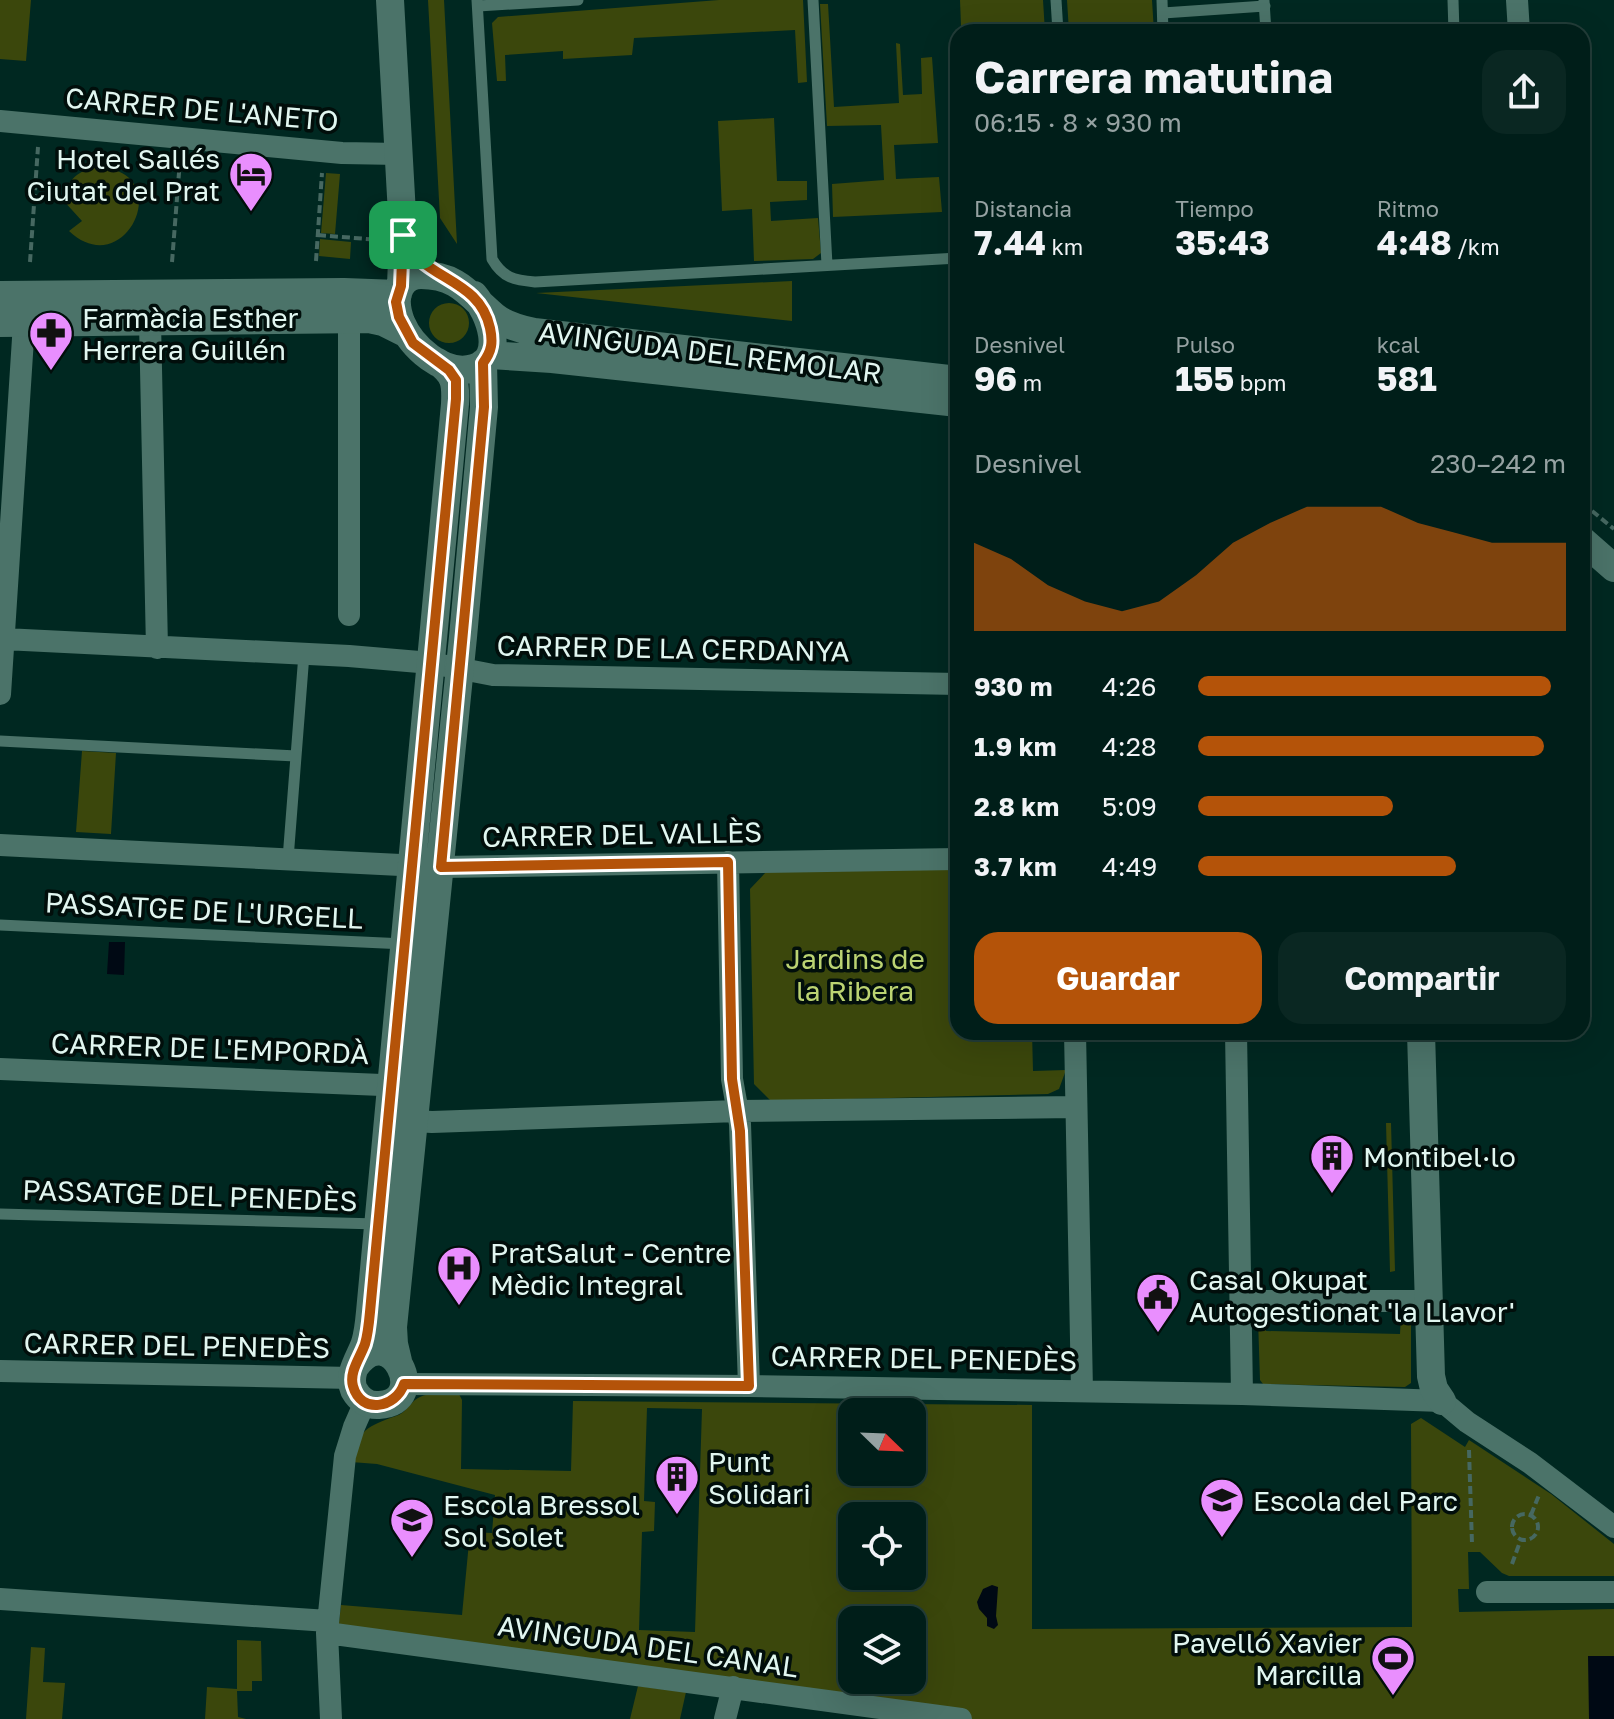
<!DOCTYPE html>
<html lang="es">
<head>
<meta charset="utf-8">
<style>
  :root { --surface:#001e19; --page:#0a2722; --text:#f1f3f6; --muted:#95a2a2; --line:#223c38; --accent:#b45309 }
  body { margin:0; font-family:"Golos Text",sans-serif; background:var(--page); color:var(--text); height:100vh; display:flex; flex-direction:column; font-size:30px; white-space:nowrap }
  * { box-sizing:border-box; margin:0 }
  p { font-size:26px; color:var(--muted) }
  .icon { flex:none; width:44px; height:44px; fill:none; stroke:currentColor; stroke-width:2; stroke-linecap:round; stroke-linejoin:round }
  .map { position:relative; flex:1; overflow:hidden }
  .sheet { position:absolute; left:950px; top:24px; width:640px; height:1016px; display:flex; flex-direction:column; background:var(--surface); border-radius:24px; box-shadow:0 8px 32px #0002,0 0 0 2px var(--line) }
  .sheet>* { flex:none }
  .needle { width:52px; rotate:113deg }
  .tools { position:absolute; left:838px; top:1398px; display:grid; gap:16px }
  .tools a { display:grid; place-items:center; width:88px; height:88px; border-radius:16px; background:var(--surface); box-shadow:0 8px 32px #0002,0 0 0 2px var(--line); font-size:40px }
  .pin { position:absolute; display:grid; place-items:center; width:68px; height:68px; color:#fff; margin:-34px; border-radius:16px; box-shadow:0 4px 12px #0006 }
  .round { display:grid; place-items:center; flex:none; width:84px; height:84px; border-radius:24px; background:var(--page) }
  .head { display:flex; align-items:center; justify-content:space-between; height:136px; padding:0 24px }
  h1 { font-size:44px; font-weight:700; line-height:60px }
  .metrics { display:grid; grid-template-columns:repeat(3,1fr); gap:12px; height:136px; padding:8px 24px }
  .metrics div { display:grid; align-content:center }
  .metrics b { font-size:34px; font-weight:700 }
  .metrics small { font-size:22px; font-weight:400 }
  .metrics p { font-size:22px }
  .chart { height:224px; padding:16px 24px }
  .chart p { display:flex; justify-content:space-between }
  .chart svg { width:100%; height:144px; margin-top:8px; fill:var(--accent); opacity:.7 }
  .cta { display:flex; gap:16px; margin-top:auto; padding:16px 24px }
  .cta a { flex:1; height:92px; border-radius:24px; background:var(--accent); color:#fff; font-size:32px; font-weight:700; line-height:92px; text-align:center }
  .cta a+a { background:var(--page); color:var(--text) }
  ul { padding:0 24px; list-style:none; font-size:26px }
  li { display:grid; grid-template-columns:128px 96px 1fr; align-items:center; height:60px }
  li i { height:20px; border-radius:10px; background:var(--accent) }
  .map>svg:first-child { display:block }
</style>
</head>
<body>
<div class="map">
<svg width="1614" height="1719" viewBox="0 0 1614 1719">
  <rect width="100%" height="100%" fill="#002821"/>
  <path fill="#3b470c" fill-rule="evenodd" d="M 0,0 L 31,0 L 26,61 L 0,59 Z
    M 428,0 L 444,0 L 457,244 L 440,218 Z
    M 719,0 L 803,0 L 807,82 L 798,83 L 795,30 L 634,38 L 632,55 L 563,59 L 563,51 L 505,55 L 506,81 L 497,81 L 492,23 L 498,17 Z
    M 960,0 L 1043,0 L 1045,32 L 1030,32 L 1029,22 L 961,26 Z
    M 1067,0 L 1152,0 L 1154,32 L 1069,32 Z
    M 820,4 L 828,4 L 834,107 L 899,103 L 896,43 L 900,44 L 903,95 L 922,94 L 921,58 L 932,57 L 938,143 L 894,145 L 896,179 L 939,177 L 942,212 L 833,217 L 832,184 L 884,180 L 881,125 L 827,126 Z
    M 774,118 L 777,181 L 807,181 L 807,200 L 770,202 L 771,221 L 818,218 L 821,253 L 813,259 L 754,261 L 752,209 L 722,211 L 718,121 Z
    M 94,167 C 180,167 126,285 69,231 L 82,221 L 62,199 C 67,182 76,172 94,167 Z
    M 326,173 L 340,174 L 335,234 L 321,233 Z
    M 320,239 L 351,242 L 350,259 L 319,256 Z
    M 792,281 L 792,321 L 536,293 Z
    M429 323a20 20 0 1 1 40 0a20 20 0 1 1-40 0Z
    M 82,751 L 116,753 L 111,834 L 76,832 Z
    M 958,869 L 958,1032 L 1032,1032 L 1033,1071 L 1066,1070 L 1059,1089 L 1048,1094 L 771,1101 L 754,1084 L 750,889 L 766,872 Z
    M 1386,1123 L 1391,1123 L 1395,1271 L 1390,1272 Z
    M 1265,1313 L 1266,1331 L 1400,1334 L 1401,1315 L 1406,1315 L 1411,1324 L 1411,1383 L 1405,1387 L 1263,1384 L 1260,1380 L 1258,1319 Z
    M 459,1394 L 462,1400 L 461,1469 L 571,1471 L 573,1401 L 1032,1405 L 1032,1629 L 1412,1627 L 1411,1424 L 1421,1418 L 1465,1447 L 1469,1440 L 1551,1494 L 1614,1544 L 1614,1576 L 1509,1576 L 1502,1573 L 1480,1552 L 1468,1552 L 1469,1589 L 1458,1589 L 1459,1612 L 1614,1609 L 1614,1719 L 899,1719 L 338,1631 L 341,1605 L 462,1615 L 470,1532 L 492,1533 L 495,1495 L 377,1464 L 351,1462 C 357,1430 368,1426 396,1416 C 405,1413 409,1405 415,1400 C 426,1391 446,1394 459,1394 ZM 647,1408 L 702,1409 L 695,1632 L 639,1630 L 642,1532 L 654,1531 L 655,1502 L 644,1501 ZM 852,1412 L 912,1412 L 912,1472 L 852,1472 ZM 852,1516 L 912,1516 L 912,1576 L 852,1576 ZM 852,1620 L 912,1620 L 912,1680 L 852,1680 Z
    M 237,1640 L 261,1641 L 262,1681 L 252,1681 L 252,1691 L 237,1691 L 238,1717 L 246,1719 L 205,1719 L 207,1687 L 237,1689 Z
    M 31,1647 L 45,1648 L 43,1682 L 65,1683 L 62,1719 L 26,1719 Z
    M 638,1686 L 686,1692 L 680,1719 L 630,1719 Z"/>
  <path fill="#000914" d="M 109,942 L 125,942 L 124,975 L 107,974 Z
    M 992,1585 L 998,1587 L 996,1616 L 998,1625 L 994,1629 L 987,1626 L 987,1618 L 979,1609 L 977,1602 L 983,1589 Z
    M 1588,1656 L 1614,1656 L 1614,1719 L 1589,1719 Z"/>
  <g fill="none" stroke-linecap="round" stroke-linejoin="round">
    <path stroke="#466861" stroke-width="4" stroke-dasharray="8 4" stroke-linecap="butt" d="M 318,235 L 379,240
      M 316,261 L 322,173
      M 30,262 L 38,147
      M 172,262 L 180,160
      M 1582,507 L 1586,506 L 1614,529
      M 1469,1450 L 1472,1544
      M1512 1527a13 13 0 1 1 26 0a13 13 0 1 1-26 0Z
      M 1531,1515 L 1539,1495
      M 1512,1564 L 1521,1539"/>
    <path stroke="#4b7369" stroke-width="11" d="M 477,0 L 492,259 C 503,278 514,280 535,282 L 958,258
      M 813,0 L 827,265
      M 1056,0 L 1058,32
      M 1162,0 L 1163,32
      M 1453,0 L 1454,32
      M 1264,1 L 1266,32
      M 478,6 L 578,0
      M 1163,13 L 1265,6
      M 0,741 L 296,756
      M 288,859 L 304,654
      M 0,925 L 405,944
      M 0,1214 L 378,1224"/>
    <path stroke="#4b7369" stroke-width="22" d="M 1517,0 L 1519,32
      M 0,121 L 342,153 L 399,154
      M 150,322 L 157,648
      M 349,615 L 349,320
      M 4,639 L 349,656 L 431,663 L 493,675 L 958,684
      M 0,694 L 24,323 L 31,312
      M 0,845 L 441,867 L 958,859
      M 728,862 L 732,1079 L 740,1124 L 749,1386
      M 1075,1032 L 1082,1391
      M 1236,1032 L 1242,1394
      M 0,1069 L 406,1086
      M 398,1120 L 432,1122 L 737,1111 L 1076,1107
      M 1241,1301 L 1428,1301
      M 0,1371 L 352,1378
      M 404,1384 L 749,1386 L 1242,1394 L 1442,1401 L 1467,1422 L 1530,1463 L 1614,1527
      M 1487,1592 L 1614,1592
      M 0,1599 L 328,1621
      M 327,1633 L 961,1719
      M 331,1719 L 327,1633 L 345,1456 L 354,1427 L 365,1402
      M 725,1719 L 733,1687"/>
    <path stroke="#4b7369" stroke-width="28" d="M 390,0 L 403,232 L 401,286
      M 0,295 L 344,292 L 398,294
      M 474,295 C 489,313 507,358 474,368 C 443,377 411,346 401,322 C 397,311 394,297 401,286 C 405,279 413,275 421,275 C 458,275 469,295 494,316 C 505,325 520,329 534,332 L 958,380
      M 0,323 L 369,319 L 383,322 L 407,334
      M 490,355 L 552,359 L 958,403
      M 1582,540 L 1614,568
      M 1421,1032 L 1431,1376 L 1434,1389 L 1442,1401
      M 398,1361 L 394,1344 L 393,1327 L 463,637 L 484,407 L 483,363
      M 355,1367 C 390,1317 432,1403 379,1405 C 368,1406 359,1399 354,1390 C 347,1374 360,1358 365,1343 C 368,1333 369,1323 370,1312 L 455,404 C 456,383 455,375 438,362"/>
  </g>
  <g fill="none" stroke-linecap="round" stroke-linejoin="round">
    <g stroke="#fff" stroke-width="16">
      <path id="route" d="M 403,235 C 420,281 479,276 490,328 C 493,342 492,351 483,363 L 484,407 L 441,867 L 728,862 L 732,1079 L 740,1131 L 749,1386 L 404,1384 C 396,1408 361,1415 353,1386 C 349,1372 360,1358 365,1344 C 368,1334 369,1323 370,1312 L 456,399 L 456,380 L 449,370 L 413,343 L 399,317 L 396,302 L 401,286 Z"/>
    </g>
    <use href="#route" stroke="#b45309" stroke-width="10"/>
  </g>
  <defs>
    <g id="hotel-pin" transform="scale(2.3)"><path d="M0 17L-7.5 6A9.5 9.5 0 1 1 7.5 6Z" fill="#e98efe" stroke="#010e0b"/><path d="M-6-4.5h1.5V1H6V5H4.5V3h-9V5H-6ZM-4 0a1.8 1.8 0 1 1 3.6 0ZM.5 0V-2.5h3Q6-2.5 6 0Z" fill="#111"/></g>
    <g id="pharmacy-pin" transform="scale(2.3)"><path d="M0 17L-7.5 6A9.5 9.5 0 1 1 7.5 6Z" fill="#e98efe" stroke="#010e0b"/><path d="M-2-6h4v4h4v4h-4v4h-4v-4h-4v-4h4Z" fill="#111"/></g>
    <g id="building-pin" transform="scale(2.3)"><path d="M0 17L-7.5 6A9.5 9.5 0 1 1 7.5 6Z" fill="#e98efe" stroke="#010e0b"/><path d="M-4-6H4V6H1V3H-1V6H-4ZM-2.5-4.3h1.7v1.8h-1.7ZM.8-4.3h1.7v1.8H.8ZM-2.5-1h1.7V.8h-1.7ZM.8-1h1.7V.8H.8Z" fill="#111"/></g>
    <g id="hospital-pin" transform="scale(2.3)"><path d="M0 17L-7.5 6A9.5 9.5 0 1 1 7.5 6Z" fill="#e98efe" stroke="#010e0b"/><path d="M-5-5h3v3.5h4V-5h3V5h-3V1.5h-4V5h-3Z" fill="#111"/></g>
    <g id="civic-pin" transform="scale(2.3)"><path d="M0 17L-7.5 6A9.5 9.5 0 1 1 7.5 6Z" fill="#e98efe" stroke="#010e0b"/><path d="M-.6-6.5H3V-4.5H.6V-3L4-1V1h2V6H-6V1h2V-1L-.6-3ZM-1.2 2.5V6h2.4V2.5Z" fill="#111"/></g>
    <g id="school-pin" transform="scale(2.3)"><path d="M0 17L-7.5 6A9.5 9.5 0 1 1 7.5 6Z" fill="#e98efe" stroke="#010e0b"/><path d="M0-5L7-2L0 1L-7-2ZM-4 1L0 2.5L4 1V4Q0 6-4 4Z" fill="#111"/></g>
    <g id="stadium-pin" transform="scale(2.3)"><path d="M0 17L-7.5 6A9.5 9.5 0 1 1 7.5 6Z" fill="#e98efe" stroke="#010e0b"/><path d="M0-5a6.5 5 0 1 0 0 10a6.5 5 0 1 0 0-10ZM-3.5-1.8h7v3.6h-7Z" fill="#111"/></g>
  </defs>
  <g fill-rule="evenodd">
    <use href="#hotel-pin" x="251" y="174"/>
    <use href="#pharmacy-pin" x="51" y="333"/>
    <use href="#building-pin" x="1332" y="1156"/>
    <use href="#hospital-pin" x="459" y="1268"/>
    <use href="#civic-pin" x="1158" y="1295"/>
    <use href="#building-pin" x="677" y="1477"/>
    <use href="#school-pin" x="1222" y="1500"/>
    <use href="#school-pin" x="412" y="1520"/>
    <use href="#stadium-pin" x="1393" y="1658"/>
  </g>
  <g text-anchor="middle" dominant-baseline="central" stroke-width="7" stroke-linejoin="round" paint-order="stroke">
    <g font-size="28" fill="#e1f6f0" stroke="#010e0b">
      <text transform="translate(202 109) rotate(5)">CARRER DE L'ANETO</text>
      <text transform="translate(710 352) rotate(7)">AVINGUDA DEL REMOLAR</text>
      <text transform="translate(673 648) rotate(1)">CARRER DE LA CERDANYA</text>
      <text transform="translate(622 834) rotate(-1)">CARRER DEL VALLÈS</text>
      <text transform="translate(204 910) rotate(3)">PASSATGE DE L'URGELL</text>
      <text transform="translate(210 1048) rotate(2)">CARRER DE L'EMPORDÀ</text>
      <text transform="translate(190 1195) rotate(2)">PASSATGE DEL PENEDÈS</text>
      <text transform="translate(177 1345) rotate(1)">CARRER DEL PENEDÈS</text>
      <text transform="translate(924 1358) rotate(1)">CARRER DEL PENEDÈS</text>
      <text transform="translate(648 1646) rotate(8)">AVINGUDA DEL CANAL</text>
    </g>
    <g font-size="28" fill="#e1f6f0" stroke="#010e0b" text-anchor="start">
      <text x="220" y="158" text-anchor="end">Hotel Sallés<tspan x="220" dy="32">Ciutat del Prat</tspan></text>
      <text x="82" y="317">Farmàcia Esther<tspan x="82" dy="32">Herrera Guillén</tspan></text>
      <text x="1363" y="1156">Montibel·lo</text>
      <text x="490" y="1252">PratSalut - Centre<tspan x="490" dy="32">Mèdic Integral</tspan></text>
      <text x="1189" y="1279">Casal Okupat<tspan x="1189" dy="32">Autogestionat 'la Llavor'</tspan></text>
      <text x="708" y="1461">Punt<tspan x="708" dy="32">Solidari</tspan></text>
      <text x="1253" y="1500">Escola del Parc</text>
      <text x="443" y="1504">Escola Bressol<tspan x="443" dy="32">Sol Solet</tspan></text>
      <text x="1362" y="1642" text-anchor="end">Pavelló Xavier<tspan x="1362" dy="32">Marcilla</tspan></text>
    </g>
    <g font-size="28" fill="#bbd372" stroke="#010e0b">
      <text x="855" y="958">Jardins de<tspan x="855" dy="32">la Ribera</tspan></text>
    </g>
  </g>
</svg>
<div class="tools">
<a><svg class="needle" viewBox="-14 -14 28 28"><path d="M0-13l5 13h-10z" fill="#e53935"/><path d="M0 13l5-13h-10z" fill="#95a2a2"/></svg></a>
<a><svg class="icon" aria-label="locate" viewBox="0 0 24 24"><circle cx="12" cy="12" r="6"/><path d="M12 2v4M12 18v4M2 12h4M18 12h4"/></svg></a>
<a><svg class="icon" aria-label="layers" viewBox="0 0 24 24"><path d="M12 4l9 5-9 5-9-5zM3 14l9 5 9-5"/></svg></a>
</div>
<div class="pin" style="left:403px;top:235px;background:#1e9e55"><svg class="icon" aria-label="arrive" viewBox="0 0 24 24"><path d="M6 21V4h12l-3 4 3 4H6"/></svg></div>
<section class="sheet">
<div class="head"><div><h1>Carrera matutina</h1><p>06:15 · 8 × 930 m</p></div><a class="round"><svg class="icon" aria-label="share" viewBox="0 0 24 24"><path d="M12 15V3M7 8l5-5 5 5M5 13v7h14v-7"/></svg></a></div>
<div class="metrics">
<div><p>Distancia</p><b>7.44<small> km</small></b></div>
<div><p>Tiempo</p><b>35:43</b></div>
<div><p>Ritmo</p><b>4:48<small> /km</small></b></div>
</div>
<div class="metrics">
<div><p>Desnivel</p><b>96<small> m</small></b></div>
<div><p>Pulso</p><b>155<small> bpm</small></b></div>
<div><p>kcal</p><b>581</b></div>
</div>
<div class="chart"><p><span>Desnivel</span>230–242 m</p>
<svg viewBox="0 0 160 44" preserveAspectRatio="none"><path d="M0 44V17L10 22L20 30L30 35L40 38L50 35L60 27L70 17L80 11L90 6L100 6L110 6L120 11L130 14L140 17L150 17L160 17V44z"/></svg>
</div>
<ul>
<li><b>930 m</b>4:26<i style="width:96%"></i></li>
<li><b>1.9 km</b>4:28<i style="width:94%"></i></li>
<li><b>2.8 km</b>5:09<i style="width:53%"></i></li>
<li><b>3.7 km</b>4:49<i style="width:70%"></i></li>
</ul>
<div class="cta"><a>Guardar</a><a>Compartir</a></div>
</section>
</div>
</body>
</html>
